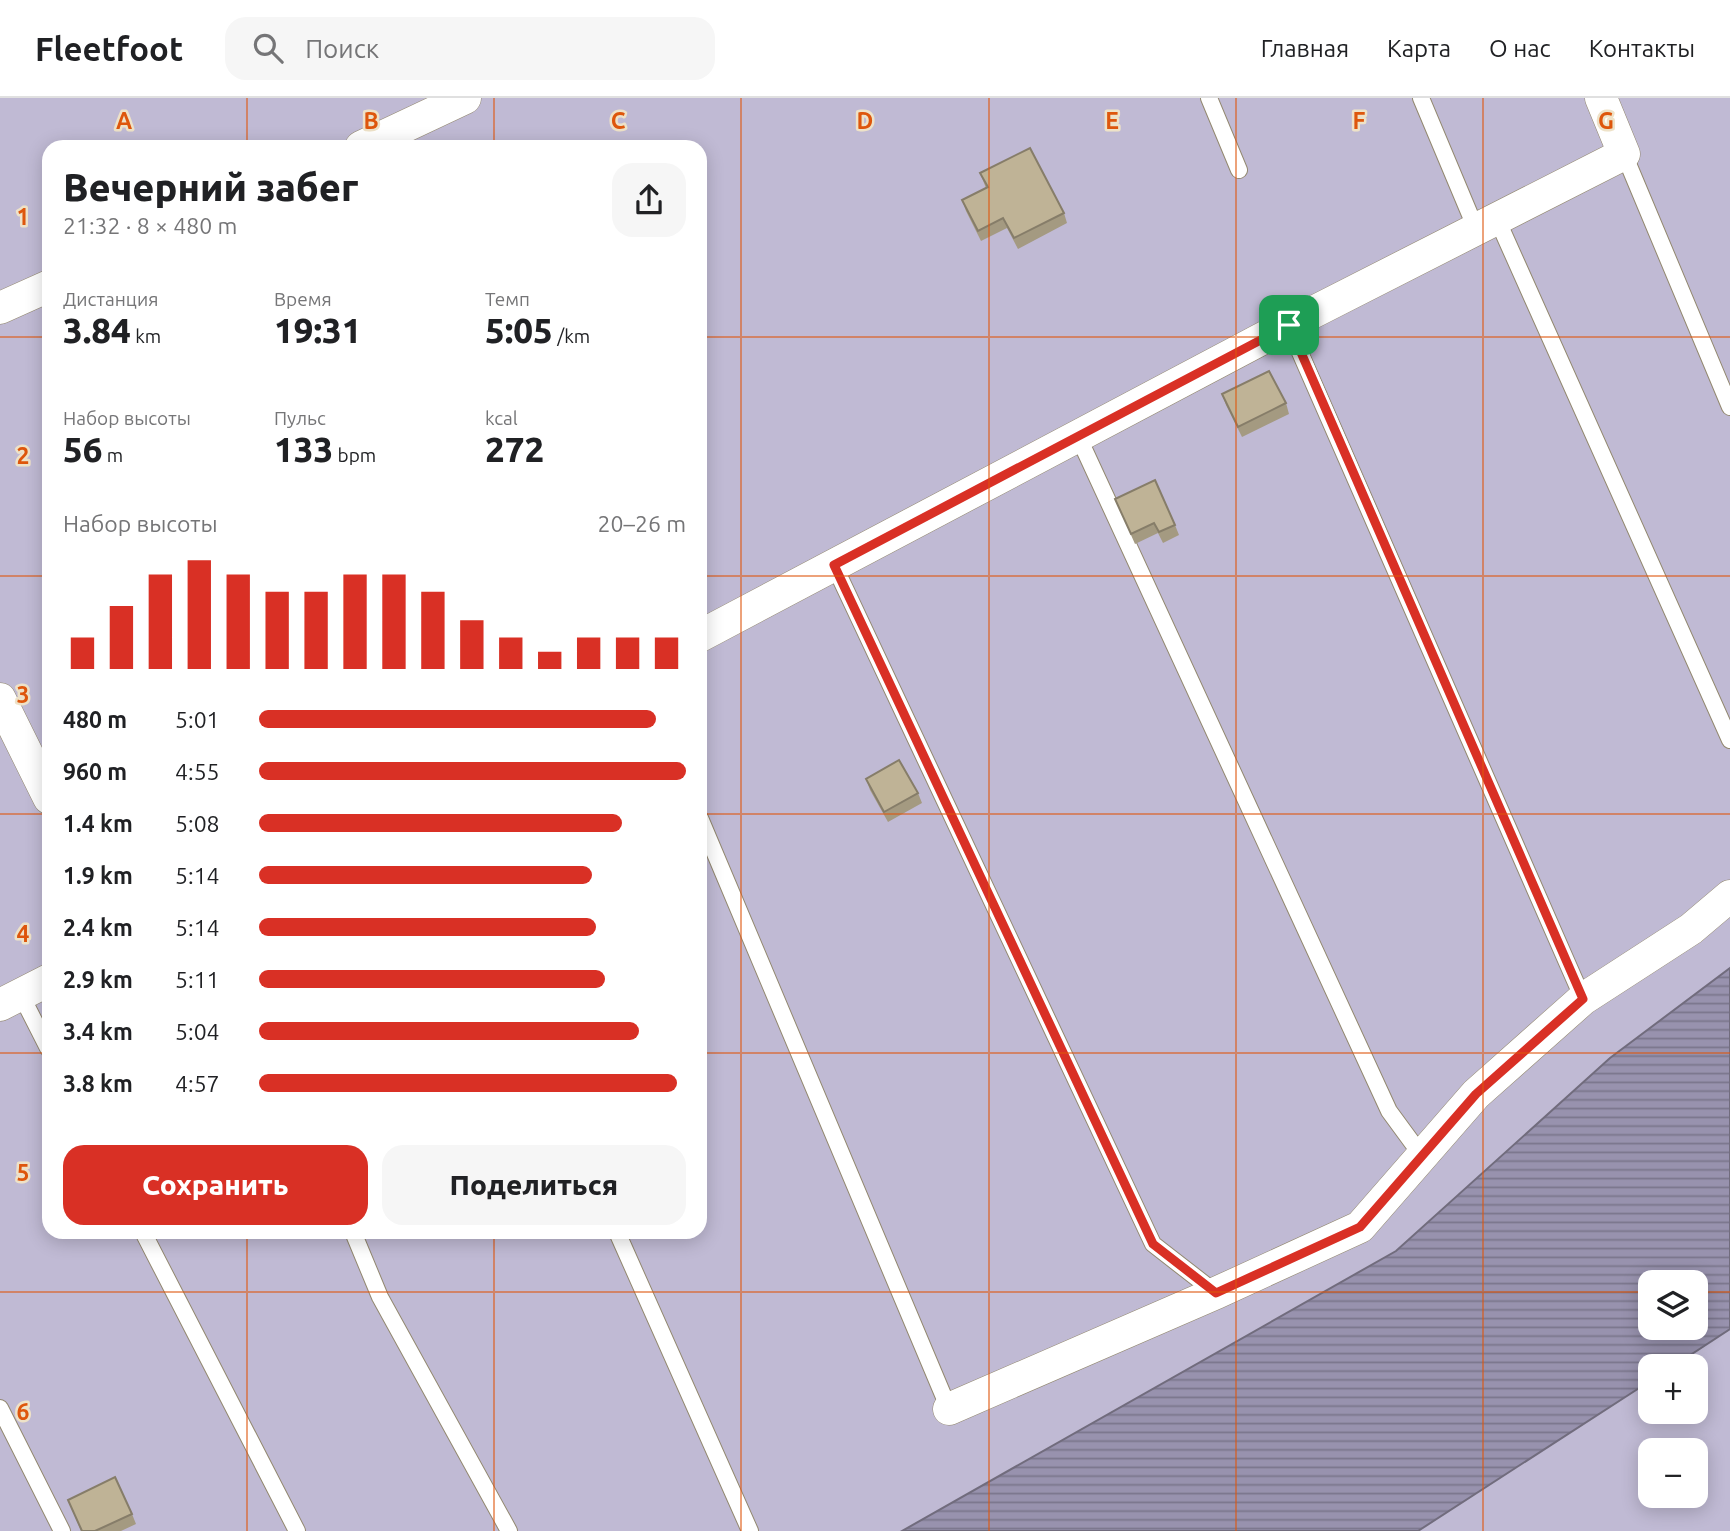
<!DOCTYPE html>
<html lang="ru">
<head>
<meta charset="utf-8">
<style>
  :root { --surface:#fff; --page:#f6f6f6; --text:#202124; --muted:#757577; --line:#e0e0e0; --accent:#d93025 }
  body { margin:0; font-family:Ubuntu,sans-serif; background:var(--page); color:var(--text); height:100vh; display:flex; flex-direction:column; font-size:26px; white-space:nowrap }
  * { box-sizing:border-box; margin:0 }
  p { font-size:23px; color:var(--muted) }
  .icon { flex:none; width:38px; height:38px; fill:none; stroke:currentColor; stroke-width:2; stroke-linecap:round; stroke-linejoin:round }
  .map { position:relative; flex:1; overflow:hidden }
  .side { position:absolute; left:42px; top:42px; width:665px; height:1099px; display:flex; flex-direction:column; background:var(--surface); border-radius:21px; box-shadow:0 4px 18px #0003 }
  .side>* { flex:none }
  .controls { position:absolute; left:1638px; top:1172px; display:grid; gap:14px }
  .controls a { display:grid; place-items:center; width:70px; height:70px; border-radius:14px; background:var(--surface); box-shadow:0 4px 18px #0003; font-size:35px }
  .pin { position:absolute; display:grid; place-items:center; width:60px; height:60px; color:#fff; margin:-30px; border-radius:14px; box-shadow:0 4px 10px #0006 }
  .round { display:grid; place-items:center; flex:none; width:74px; height:74px; border-radius:21px; background:var(--page) }
  .headline { display:flex; align-items:center; justify-content:space-between; height:119px; padding:0 21px }
  h1 { font-size:38px; font-weight:800; line-height:52px }
  .stats { display:grid; grid-template-columns:repeat(3,1fr); gap:10px; height:119px; padding:7px 21px }
  .stats div { display:grid; align-content:center }
  .stats b { font-size:35px; font-weight:800 }
  .stats small { font-size:19px; font-weight:400 }
  .stats p { font-size:19px }
  .chart { height:196px; padding:14px 21px }
  .chart p { display:flex; justify-content:space-between }
  .chart svg { width:100%; height:126px; margin-top:7px; stroke:var(--accent); stroke-width:6 }
  .button { display:flex; gap:14px; margin-top:auto; padding:14px 21px }
  .button a { flex:1; height:80px; border-radius:21px; background:var(--accent); color:#fff; font-size:28px; font-weight:800; line-height:80px; text-align:center }
  .button a+a { background:var(--page); color:var(--text) }
  ul { padding:0 21px; list-style:none; font-size:23px }
  li { display:grid; grid-template-columns:112px 84px 1fr; align-items:center; height:52px }
  li i { height:18px; border-radius:9px; background:var(--accent) }
  header { display:flex; align-items:center; gap:42px; box-sizing:border-box; height:98px; padding:0 35px; background:var(--surface); border-bottom:2px solid var(--line) }
  header strong { font-size:33px }
  nav { display:flex; gap:38px; margin-inline-start:auto; font-size:24px }
  .search { width:490px; height:63px; background:var(--page); display:flex; align-items:center; gap:18px; box-sizing:border-box; padding:0 24px; border-radius:21px; color:var(--muted); font-size:26px }
  .map>svg:first-child { display:block }
</style>
</head>
<body>
<header>
<strong>Fleetfoot</strong>
<div class="search"><svg class="icon" aria-label="search" viewBox="0 0 24 24"><circle cx="10" cy="10" r="6"/><path d="M15 15l6 6"/></svg>Поиск</div>
<nav><a>Главная</a><a>Карта</a><a>О нас</a><a>Контакты</a></nav>
</header>
<div class="map">
<svg width="1730" height="1433" viewBox="0 0 1730 1433">
  <defs>
    <pattern id="water-rules" width="6" height="5" patternUnits="userSpaceOnUse" patternTransform="scale(1.75)"><rect width="6" height="5" fill="#9892ae"/><path d="M0 2.5h6" fill="none" stroke="#7b768c"/></pattern>
  </defs>
  <rect width="100%" height="100%" fill="#eee2c8"/>
  <path fill="#c0bad4" fill-rule="evenodd" d="M 0,0 L 1730,0 L 1730,1433 L 0,1433 ZM 49,49 L 700,49 L 700,1134 L 49,1134 ZM 1650,1185 L 1696,1185 L 1696,1230 L 1650,1230 ZM 1650,1269 L 1696,1269 L 1696,1314 L 1650,1314 ZM 1650,1353 L 1696,1353 L 1696,1398 L 1650,1398 Z"/>
  <path fill="url(#water-rules)" stroke="#716c7d" stroke-width="2" fill-rule="evenodd" d="M 1730,870 L 1730,1231 L 1672,1269 L 1650,1269 L 1650,1283 L 1418,1433 L 902,1433 L 1396,1153 L 1610,960 ZM 1650,1185 L 1696,1185 L 1696,1230 L 1650,1230 Z"/>
  <g fill="none" stroke-linecap="round" stroke-linejoin="round">
    <g stroke="#92886f" stroke-width="18">
      <path id="lane" d="M 1209,0 L 1239,72
        M 1421,0 L 1476,131
        M 1624,56 L 1730,309
        M 1497,121 L 1730,642
        M 1288,227 L 1583,901
        M 1078,338 L 1389,1013 L 1422,1058
        M 834,467 L 1153,1146 L 1216,1195
        M 700,720 L 949,1311
        M 21,897 L 49,952
        M 143,1134 L 297,1433
        M 353,1134 L 380,1199 L 509,1433
        M 617,1134 L 750,1433
        M 0,1310 L 62,1433"/>
    </g>
    <g stroke="#92886f" stroke-width="33">
      <path id="street" d="M 361,49 L 465,0
        M 0,210 L 49,188
        M 700,538 L 1288,227 L 1624,56 L 1601,0
        M 0,601 L 49,700
        M 0,907 L 49,882
        M 949,1311 L 1216,1195 L 1360,1129 L 1476,996 L 1583,901 L 1691,831 L 1730,798"/>
    </g>
    <use href="#lane" stroke="#fff" stroke-width="16"/>
    <use href="#street" stroke="#fff" stroke-width="32"/>
  </g>
  <path fill="#a49a81" d="M 980,75 L 1064,115 L 1067,125 L 1018,151 L 1007,130 L 981,143 L 966,113 L 962,102 L 986,90 Z
    M 1222,296 L 1286,305 L 1289,316 L 1242,339 L 1226,307 Z
    M 1115,401 L 1175,427 L 1179,437 L 1163,445 L 1158,435 L 1135,446 Z
    M 866,681 L 918,695 L 922,705 L 888,724 L 870,692 Z
    M 68,1402 L 132,1416 L 136,1426 L 121,1433 L 81,1433 Z"/>
  <path fill="#bfb396" stroke="#867d69" stroke-width="2" d="M 1030,50 L 1064,115 L 1014,140 L 1003,120 L 978,133 L 962,102 L 988,89 L 980,75 Z
    M 1269,273 L 1286,305 L 1238,329 L 1222,296 Z
    M 1155,382 L 1175,427 L 1159,434 L 1154,425 L 1131,436 L 1115,401 Z
    M 899,662 L 918,695 L 884,714 L 866,681 Z
    M 115,1379 L 132,1416 L 95,1433 L 82,1433 L 68,1402 Z"/>
  <g fill="none" stroke-linecap="round" stroke-linejoin="round">
    <g stroke="#fff" stroke-width="14">
      <path id="route" d="M 1289,227 L 1583,901 L 1476,996 L 1360,1129 L 1216,1195 L 1153,1146 L 834,467 Z"/>
    </g>
    <use href="#route" stroke="#d93025" stroke-width="9"/>
  </g>
  <path fill="none" stroke="#de560c" stroke-width="2" stroke-opacity="0.55" d="M 247,0 L 247,49M 494,0 L 494,49M 741,0 L 741,1433M 989,0 L 989,1433M 1236,0 L 1236,1433M 1483,0 L 1483,1433M 0,239 L 49,239M 700,239 L 1730,239M 0,478 L 49,478M 700,478 L 1730,478M 0,716 L 49,716M 700,716 L 1730,716M 0,955 L 49,955M 700,955 L 1730,955M 247,1134 L 247,1433M 494,1134 L 494,1433M 0,1194 L 1650,1194M 1696,1194 L 1730,1194"/>
  <g font-size="23" text-anchor="middle" font-weight="bold" fill="#de560c" stroke="#eee2c8" stroke-width="5" stroke-linejoin="round" paint-order="stroke">
    <text x="124" y="31">A</text>
    <text x="371" y="31">B</text>
    <text x="618" y="31">C</text>
    <text x="865" y="31">D</text>
    <text x="1112" y="31">E</text>
    <text x="1359" y="31">F</text>
    <text x="1606" y="31">G</text>
    <text x="23" y="127">1</text>
    <text x="23" y="366">2</text>
    <text x="23" y="605">3</text>
    <text x="23" y="844">4</text>
    <text x="23" y="1083">5</text>
    <text x="23" y="1322">6</text>
  </g>
</svg>
<div class="controls">
<a><svg class="icon" aria-label="layers" viewBox="0 0 24 24"><path d="M12 4l9 5-9 5-9-5zM3 14l9 5 9-5"/></svg></a>
<a>+</a>
<a>−</a>
</div>
<div class="pin" style="left:1289px;top:227px;background:#1e9e55"><svg class="icon" aria-label="arrive" viewBox="0 0 24 24"><path d="M6 21V4h12l-3 4 3 4H6"/></svg></div>
<section class="side">
<div class="headline"><div><h1>Вечерний забег</h1><p>21:32 · 8 × 480 m</p></div><a class="round"><svg class="icon" aria-label="share" viewBox="0 0 24 24"><path d="M12 15V3M7 8l5-5 5 5M5 13v7h14v-7"/></svg></a></div>
<div class="stats">
<div><p>Дистанция</p><b>3.84<small> km</small></b></div>
<div><p>Время</p><b>19:31</b></div>
<div><p>Темп</p><b>5:05<small> /km</small></b></div>
</div>
<div class="stats">
<div><p>Набор высоты</p><b>56<small> m</small></b></div>
<div><p>Пульс</p><b>133<small> bpm</small></b></div>
<div><p>kcal</p><b>272</b></div>
</div>
<div class="chart"><p><span>Набор высоты</span>20–26 m</p>
<svg viewBox="0 0 160 44" preserveAspectRatio="none"><path d="M5 44V33M15 44V22M25 44V11M35 44V6M45 44V11M55 44V17M65 44V17M75 44V11M85 44V11M95 44V17M105 44V27M115 44V33M125 44V38M135 44V33M145 44V33M155 44V33"/></svg>
</div>
<ul>
<li><b>480 m</b>5:01<i style="width:93%"></i></li>
<li><b>960 m</b>4:55<i style="width:100%"></i></li>
<li><b>1.4 km</b>5:08<i style="width:85%"></i></li>
<li><b>1.9 km</b>5:14<i style="width:78%"></i></li>
<li><b>2.4 km</b>5:14<i style="width:79%"></i></li>
<li><b>2.9 km</b>5:11<i style="width:81%"></i></li>
<li><b>3.4 km</b>5:04<i style="width:89%"></i></li>
<li><b>3.8 km</b>4:57<i style="width:98%"></i></li>
</ul>
<div class="button"><a>Сохранить</a><a>Поделиться</a></div>
</section>
</div>
</body>
</html>
